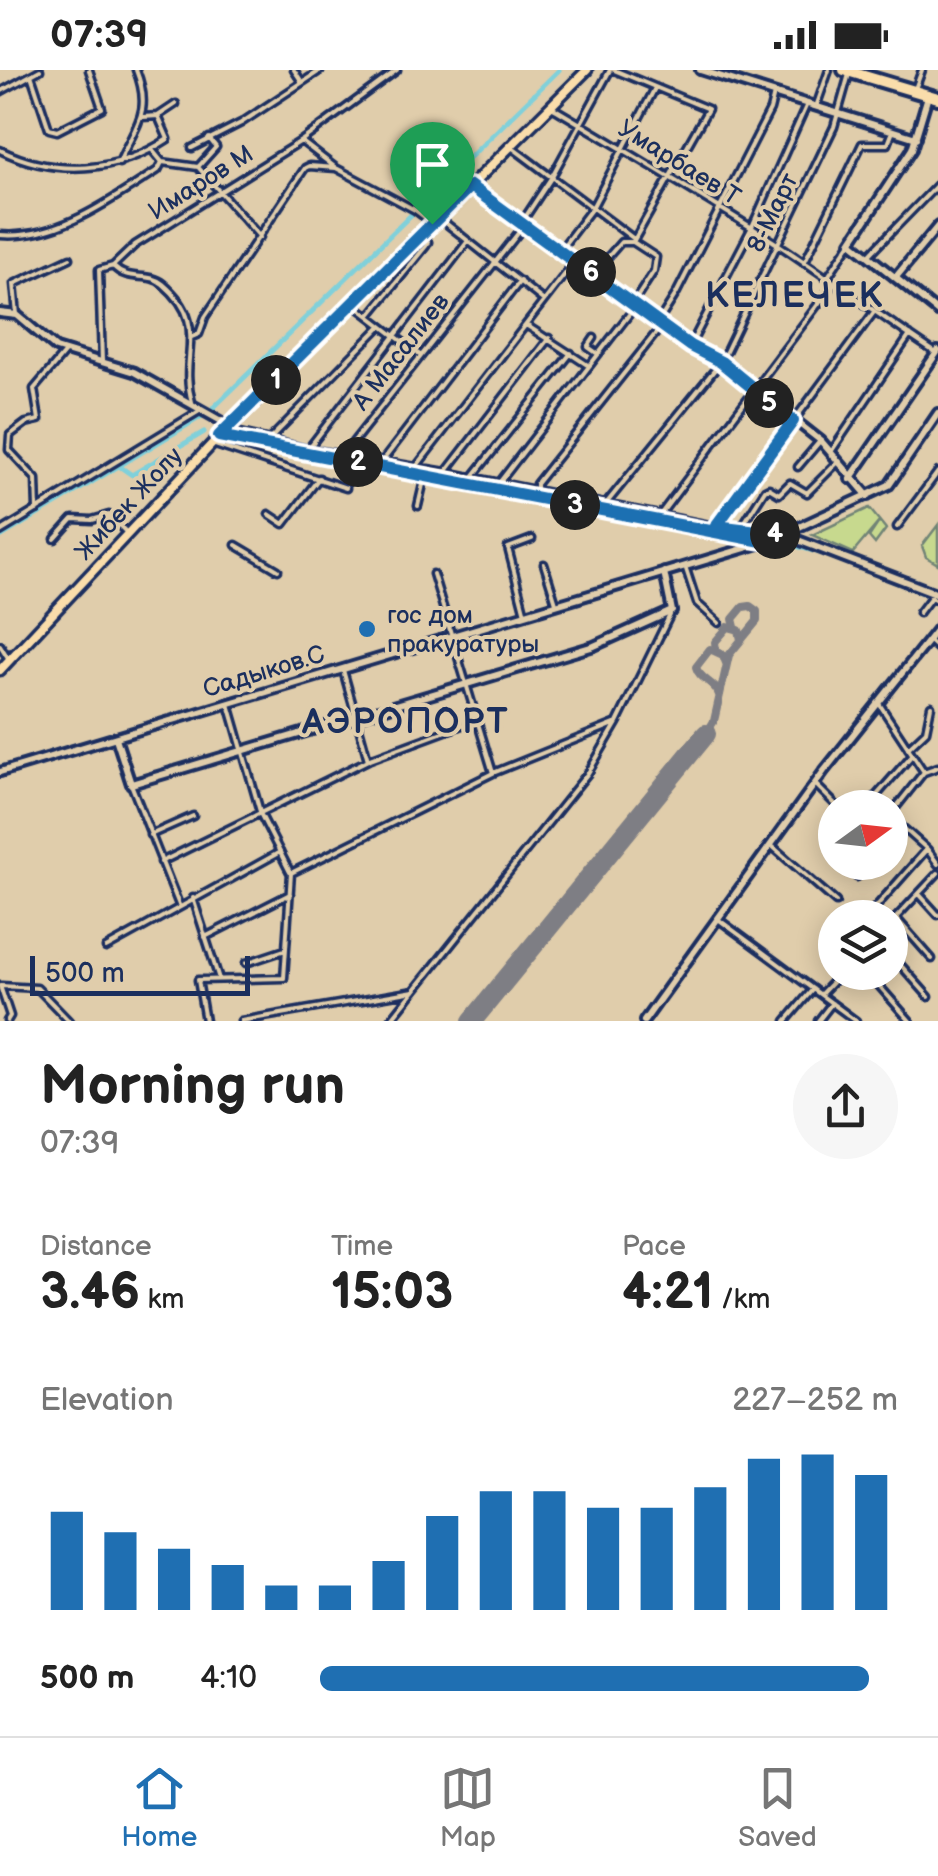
<!DOCTYPE html>
<html lang="en">
<head>
<meta charset="utf-8">
<style>
  :root { --surface:#fff; --page:#f6f6f6; --text:#222; --muted:#767676; --line:#e0e0e0; --accent:#1f6fb2 }
  body { margin:0; font-family:"Balsamiq Sans",sans-serif; background:var(--page); color:var(--text); height:100vh; display:flex; flex-direction:column; font-size:38px; white-space:nowrap }
  * { box-sizing:border-box; margin:0 }
  p { font-size:32px; color:var(--muted) }
  .icon { flex:none; width:55px; height:55px; fill:none; stroke:currentColor; stroke-width:2; stroke-linecap:round; stroke-linejoin:round }
  .map { position:relative; height:951px; overflow:hidden }
  .sheet { display:flex; flex-direction:column; background:var(--surface); flex:1 }
  .sheet>* { flex:none }
  .needle { width:65px; rotate:75deg }
  .controls { position:absolute; left:818px; top:720px; display:grid; gap:20px }
  .controls a { display:grid; place-items:center; width:90px; height:90px; border-radius:50%; background:var(--surface); box-shadow:0 5px 25px #0003; font-size:50px }
  .scale { position:absolute; left:30px; bottom:25px; width:220px; box-sizing:border-box; padding-left:10px; border:5px solid #1b2f5e; border-top:0; font-size:28px; line-height:35px; white-space:nowrap; color:#1b2f5e; -webkit-text-stroke:8px #e0cdab; paint-order:stroke }
  .pin { position:absolute; display:grid; place-items:center; width:85px; height:85px; color:#fff; margin:-102px -42px; border-radius:50% 50% 50% 0; rotate:-45deg; box-shadow:0 0 10px #0007 }
  .pin .icon { rotate:45deg }
  .km { position:absolute; width:50px; height:50px; margin:-25px; border-radius:50%; background:#222; color:#fff; font-size:28px; line-height:50px; text-align:center }
  .round { display:grid; place-items:center; flex:none; width:105px; height:105px; border-radius:52px; background:var(--page) }
  .summary { display:flex; align-items:center; justify-content:space-between; height:170px; padding:0 40px }
  h1 { font-size:55px; font-weight:600; line-height:75px }
  .metrics { display:grid; grid-template-columns:repeat(3,1fr); gap:15px; height:170px; padding:10px 40px }
  .metrics div { display:grid; align-content:center }
  .metrics b { font-size:50px; font-weight:600 }
  .metrics small { font-size:28px; font-weight:400 }
  .metrics p { font-size:28px }
  .chart { height:280px; padding:20px 40px }
  .chart p { display:flex; justify-content:space-between }
  .chart svg { width:100%; height:180px; margin-top:10px; stroke:var(--accent); stroke-width:6 }
  ul { padding:0 40px; list-style:none; font-size:32px }
  li { display:grid; grid-template-columns:160px 120px 1fr; align-items:center; height:75px }
  li i { height:25px; border-radius:12px; background:var(--accent) }
  .status { display:flex; justify-content:space-between; align-items:center; height:70px; padding:0 50px; background:var(--surface); direction:ltr }
  .status svg { height:28px; fill:currentColor }
  .dock { display:flex; justify-content:space-around; align-items:center; height:140px; border-top:2px solid var(--line); background:var(--surface); font-size:28px; color:var(--muted) }
  .dock a { display:grid; justify-items:center; gap:5px }
  .dock .active { color:var(--accent) }
  .map>svg:first-child { display:block }
</style>
</head>
<body>
<div class="status"><b>07:39</b><svg viewBox="0 0 49 12"><path d="M0 12V9h3v3zM5 12V6h3v6zM10 12V3h3v9zM15 12V0h3v12zM26 1h20v11H26zM47 4h2v5h-2z"/></svg></div>
<div class="map">
<svg width="938" height="951" viewBox="0 0 938 951">
  <rect width="100%" height="100%" fill="#e0cdab"/>
  <filter id="ink" filterUnits="userSpaceOnUse"><feTurbulence type="fractalNoise" baseFrequency=".01" numOctaves="2"/><feDisplacementMap in="SourceGraphic" scale="20" xChannelSelector="R" yChannelSelector="G"/><feConvolveMatrix kernelMatrix="1 2 1 2 8 2 1 2 1" color-interpolation-filters="sRGB"/></filter>
  <g filter="url(#ink)">
    <path fill="#c7d98e" stroke="#718476" stroke-width="2.5" d="M 869,438 L 886,459 L 875,474 L 869,467 L 879,452 L 853,483 L 812,465 Z
      M 938,455 L 938,494 L 926,487 L 922,476 Z"/>
    <g fill="none" stroke-linecap="round" stroke-linejoin="round">
      <path stroke="#80d0da" stroke-width="5" d="M 417,139 L 559,0
        M 209,342 L 414,142
        M 226,365 L 780,471 L 827,485 L 938,529
        M 119,396 L 132,405 L 204,362
        M 0,467 L 204,345"/>
      <path stroke="#7e7e84" stroke-width="8" d="M 716,580 L 715,572 L 728,557 L 739,560 L 741,570
        M 719,625 C 716,612 699,610 696,597 L 710,579 L 723,585 L 726,593
        M 706,664 L 714,651 L 729,585 L 757,551 L 757,541 L 750,536 L 743,537 L 733,549 L 735,557"/>
      <path stroke="#7e7e84" stroke-width="20" d="M 472,951 L 706,664"/>
      <g stroke="#1b2f5e" stroke-width="11">
        <path id="street" d="M 294,0 L 302,12
          M 614,0 L 708,39 L 633,172
          M 31,5 L 49,59 L 57,61 L 102,38 L 89,0
          M 915,19 L 922,0
          M 0,22 L 40,0
          M 550,36 C 626,81 704,127 779,175 C 832,210 883,248 936,283
          M 816,37 L 829,0
          M 143,47 L 158,46 L 176,34
          M 301,71 L 336,98 L 415,140 L 432,153
          M 510,76 L 634,169
          M 192,78 L 241,53 L 321,0
          M 0,80 C 55,107 117,103 168,69 L 158,46
          M 153,81 L 162,92 L 198,97
          M 119,93 C 135,55 153,43 136,0
          M 198,97 L 260,167
          M 198,97 L 216,77 L 209,68
          M 438,147 L 544,231
          M 522,152 L 551,108 L 610,0
          M 0,165 C 58,170 111,130 158,100 L 162,92
          M 560,180 L 592,138 L 655,18
          M 869,185 L 938,114
          M 804,193 L 862,74 L 888,74 L 893,61
          M 113,196 C 128,213 148,201 163,214 C 211,255 178,284 192,332
          M 593,204 L 621,172 L 633,172 L 656,187 L 654,201 L 634,232
          M 827,208 L 851,172
          M 352,233 L 420,285
          M 17,245 L 14,214 L 70,188
          M 369,246 L 426,176 L 428,172 L 421,164
          M 659,251 L 676,224 L 770,40 L 774,24
          M 526,255 L 589,296
          M 192,267 L 199,264 L 205,247 L 305,98 L 309,96 L 336,98
          M 594,268 L 588,277 L 598,284
          M 690,276 L 751,159 L 807,34
          M 102,292 L 99,200 L 113,196 L 135,175 L 301,71 L 397,0
          M 228,360 L 308,379 L 446,402 L 739,461 L 778,464
          M 222,367 L 762,471
          M 269,370 L 381,256
          M 212,374 L 346,418
          M 308,379 L 468,171
          M 831,382 L 910,265
          M 343,385 L 523,157
          M 381,393 L 520,211
          M 416,397 L 575,191
          M 798,397 L 820,371
          M 446,402 L 549,268
          M 471,409 L 571,283
          M 499,413 L 634,238
          M 536,420 L 536,414 L 660,258
          M 605,435 L 721,292 L 834,57 L 849,4
          M 418,436 L 425,406
          M 37,440 L 36,409 L 9,380 L 10,365 L 26,353 L 39,350 L 34,319 L 66,281
          M 269,444 L 284,454 L 319,408
          M 660,445 L 834,213
          M 717,455 L 874,242
          M 897,457 L 938,402
          M 739,461 L 765,420 L 769,418 L 779,424 L 790,413 L 807,423 L 837,393
          M 0,462 L 201,340
          M 55,469 L 73,449 L 92,450 L 109,445 L 128,464
          M 236,475 L 278,500
          M 544,494 L 556,533
          M 685,496 L 697,533 L 719,553
          M 433,504 L 493,703
          M 919,543 L 931,527 L 938,531
          M 525,544 L 508,478 L 532,469
          M 928,570 L 938,579
          M 0,575 L 10,591
          M 229,634 L 261,745 L 290,802
          M 880,635 L 924,702
          M 908,678 L 926,661 L 931,636
          M 370,689 L 478,649
          M 924,702 L 938,697
          M 131,714 L 179,835
          M 815,714 L 839,738
          M 875,738 L 869,734 L 912,685
          M 890,745 L 924,702
          M 890,746 L 927,779 L 938,794
          M 150,765 L 193,746
          M 890,770 L 902,757
          M 772,776 L 836,832
          M 161,792 L 368,690 L 343,600
          M 857,807 L 870,792
          M 919,824 L 938,845
          M 193,828 L 219,909
          M 866,848 L 927,779
          M 896,848 L 932,889
          M 718,849 L 856,951
          M 890,854 L 938,803
          M 205,867 L 290,824
          M 106,878 L 280,782
          M 890,883 L 929,927
          M 246,893 L 285,880
          M 867,902 L 910,951
          M 0,916 L 10,946 L 7,951
          M 1,916 L 37,918 L 69,951
          M 821,924 L 842,902
          M 205,951 L 198,910 L 284,908 L 291,803 L 493,703 L 617,653 L 670,545
          M 241,951 L 414,921
          M 390,951 L 588,703 L 617,653
          M 786,951 L 813,919
          M 818,951 L 832,933"/>
      </g>
      <g stroke="#1b2f5e" stroke-width="14">
        <path id="secondary" d="M 700,0 L 916,68
          M 928,26 L 912,79 L 851,172 L 938,242
          M 470,115 L 690,276 L 721,292 L 821,371 L 868,426
          M 896,207 L 938,156
          M 0,243 L 17,245 L 56,278 L 134,302 L 230,356
          M 850,409 L 938,281
          M 785,465 L 938,524
          M 116,668 L 131,714 L 594,576 L 672,541 L 664,502
          M 0,702 L 769,471 L 889,415 L 938,343
          M 644,951 L 824,701 L 938,558"/>
      </g>
      <g stroke="#1b2f5e" stroke-width="15">
        <path id="primary" d="M 0,600 L 212,374 L 587,0"/>
      </g>
      <g stroke="#1b2f5e" stroke-width="18">
        <path id="highway" d="M 844,0 L 938,28"/>
      </g>
      <use href="#street" stroke="#e0cdab" stroke-width="4"/>
      <use href="#secondary" stroke="#e0cdab" stroke-width="6"/>
      <use href="#primary" stroke="#faddab" stroke-width="8"/>
      <use href="#highway" stroke="#faddab" stroke-width="10"/>
    </g>
  </g>
  <g fill="none" stroke-linecap="round" stroke-linejoin="round" filter="url(#ink)">
    <g stroke="#fff" stroke-width="20">
      <path id="route" d="M 470,116 L 690,276 L 721,292 L 793,351 L 716,456 L 783,464 L 767,472 L 219,366 Z"/>
    </g>
    <use href="#route" stroke="#1f6fb2" stroke-width="12"/>
  </g>
  <circle fill="#1f6fb2" stroke="#e0cdab" stroke-width="4" cx="367" cy="559" r="10"/>
  <g text-anchor="middle" dominant-baseline="central" stroke-width="8" stroke-linejoin="round" paint-order="stroke">
    <g font-size="25" fill="#1b2f5e" stroke="#e0cdab">
      <text transform="translate(679 93) rotate(32)">Умарбаев Т</text>
      <text transform="translate(201 113) rotate(-32)">Имаров М</text>
      <text transform="translate(773 143) rotate(-64)">8-Март</text>
      <text transform="translate(401 282) rotate(-52)">А Масалиев</text>
      <text transform="translate(129 434) rotate(-47)">Жибек Жолу</text>
      <text transform="translate(264 602) rotate(-17)">Садыков.С</text>
    </g>
    <g font-size="25" fill="#1b2f5e" stroke="#e0cdab" text-anchor="start">
      <text x="387" y="545">гос дом<tspan x="387" dy="29">пракуратуры</tspan></text>
    </g>
    <g font-size="35" font-weight="bold" letter-spacing="2.5" fill="#1b2f5e" stroke="#e0cdab">
      <text x="795" y="226">КЕЛЕЧЕК</text>
      <text x="406" y="652">АЭРОПОРТ</text>
    </g>
  </g>
</svg>
<div class="controls">
<a><svg class="needle" viewBox="-14 -14 28 28"><path d="M0-13l5 13h-10z" fill="#e53935"/><path d="M0 13l5-13h-10z" fill="#767676"/></svg></a>
<a><svg class="icon" aria-label="layers" viewBox="0 0 24 24"><path d="M12 4l9 5-9 5-9-5zM3 14l9 5 9-5"/></svg></a>
</div>
<div class="scale">500 m</div>
<div class="pin" style="left:432px;top:154px;background:#1e9e55"><svg class="icon" aria-label="arrive" viewBox="0 0 24 24"><path d="M6 21V4h12l-3 4 3 4H6"/></svg></div>
<b class="km" style="left:276px;top:310px">1</b>
<b class="km" style="left:358px;top:392px">2</b>
<b class="km" style="left:575px;top:435px">3</b>
<b class="km" style="left:775px;top:464px">4</b>
<b class="km" style="left:769px;top:333px">5</b>
<b class="km" style="left:591px;top:202px">6</b>
</div>
<section class="sheet">
<div class="summary"><div><h1>Morning run</h1><p>07:39</p></div><a class="round"><svg class="icon" aria-label="share" viewBox="0 0 24 24"><path d="M12 15V3M7 8l5-5 5 5M5 13v7h14v-7"/></svg></a></div>
<div class="metrics">
<div><p>Distance</p><b>3.46<small> km</small></b></div>
<div><p>Time</p><b>15:03</b></div>
<div><p>Pace</p><b>4:21<small> /km</small></b></div>
</div>
<div class="chart"><p><span>Elevation</span>227–252 m</p>
<svg viewBox="0 0 160 44" preserveAspectRatio="none"><path d="M5 44V20M15 44V25M25 44V29M35 44V33M45 44V38M55 44V38M65 44V32M75 44V21M85 44V15M95 44V15M105 44V19M115 44V19M125 44V14M135 44V7M145 44V6M155 44V11"/></svg>
</div>
<ul>
<li><b>500 m</b>4:10<i style="width:95%"></i></li>
</ul>
</section>
<nav class="dock">
<a class="active"><svg class="icon" aria-label="home" viewBox="0 0 24 24"><path d="M3 11l9-7 9 7M6 9v11h12V9"/></svg>Home</a>
<a><svg class="icon" aria-label="map" viewBox="0 0 24 24"><path d="M3 6l6-2 6 2 6-2v14l-6 2-6-2-6 2zM9 4v14M15 6v14"/></svg>Map</a>
<a><svg class="icon" aria-label="saved" viewBox="0 0 24 24"><path d="M7 4h10v16l-5-4-5 4z"/></svg>Saved</a>
</nav>
</body>
</html>
